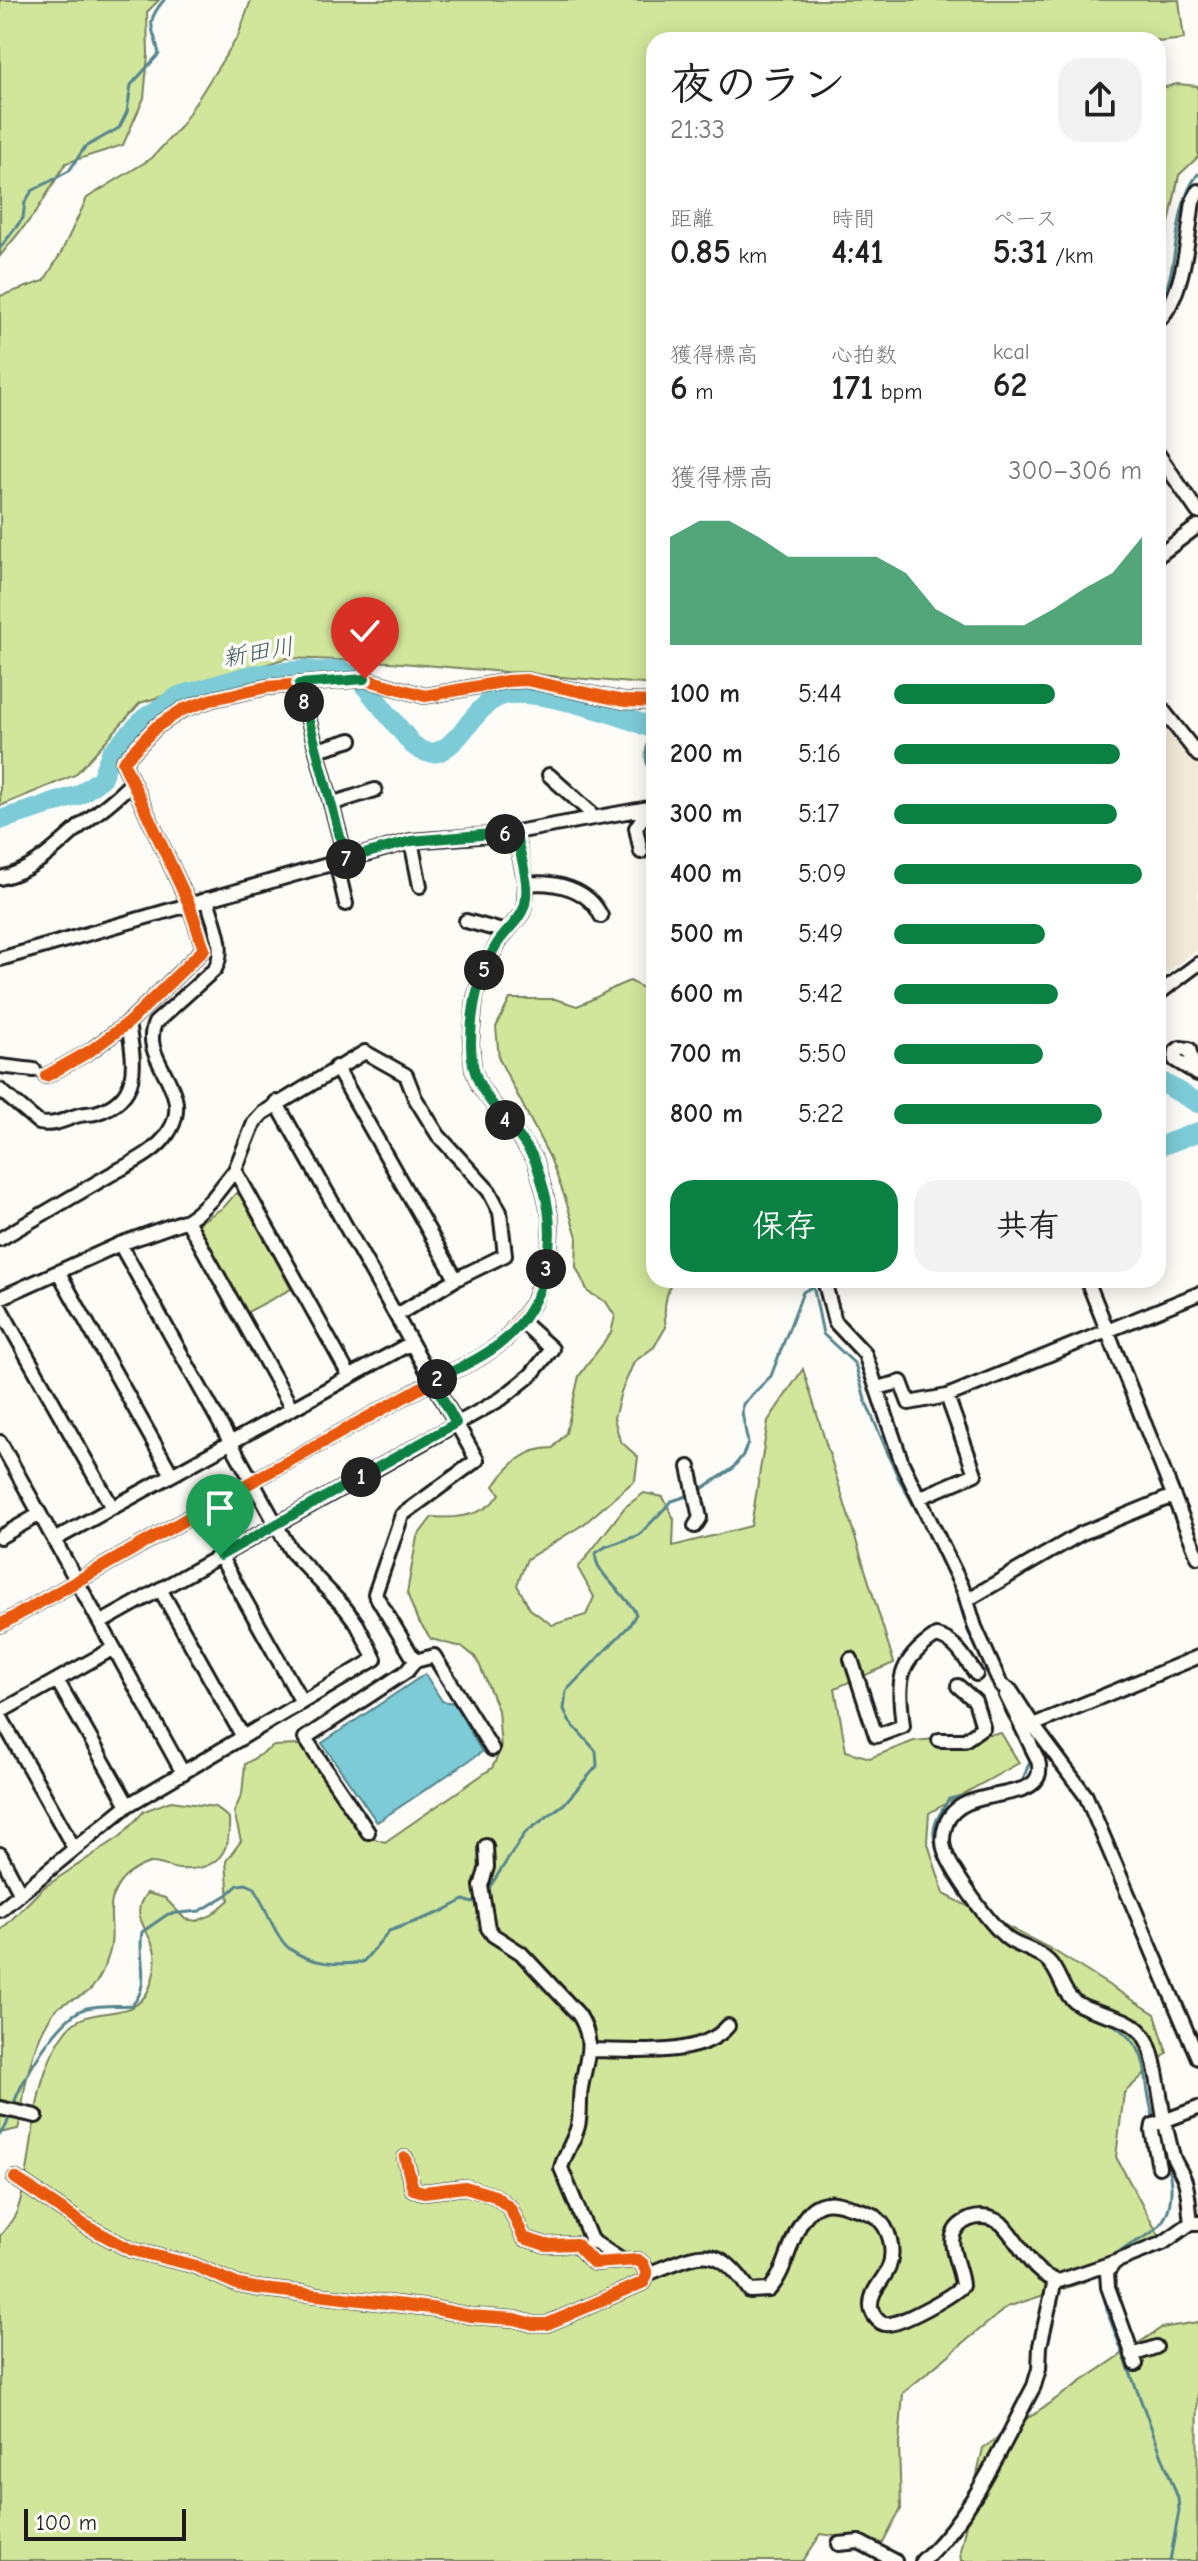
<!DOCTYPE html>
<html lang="ja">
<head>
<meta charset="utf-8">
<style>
  :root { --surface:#fff; --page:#f2f2f2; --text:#222; --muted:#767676; --accent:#0b8043 }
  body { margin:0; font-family:"Comic Neue","Klee One",sans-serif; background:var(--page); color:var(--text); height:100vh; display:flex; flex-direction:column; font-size:30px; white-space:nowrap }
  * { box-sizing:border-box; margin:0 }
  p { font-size:26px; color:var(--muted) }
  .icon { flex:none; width:44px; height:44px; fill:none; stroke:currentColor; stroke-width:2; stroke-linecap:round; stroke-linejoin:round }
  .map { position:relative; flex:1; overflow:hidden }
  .sheet { position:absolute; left:646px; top:32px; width:520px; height:1256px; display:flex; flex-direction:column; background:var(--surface); border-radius:24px; box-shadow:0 4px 20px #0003 }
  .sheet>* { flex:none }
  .scale { position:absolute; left:24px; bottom:20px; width:162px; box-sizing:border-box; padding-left:8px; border:4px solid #1c1c1c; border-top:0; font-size:22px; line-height:28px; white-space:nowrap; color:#1c1c1c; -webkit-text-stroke:6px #fdfcf7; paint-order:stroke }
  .pin { position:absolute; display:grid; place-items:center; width:68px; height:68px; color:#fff; margin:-82px -34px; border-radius:50% 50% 50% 0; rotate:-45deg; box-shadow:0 0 8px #0007 }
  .pin .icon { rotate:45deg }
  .km { position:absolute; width:40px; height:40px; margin:-20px; border-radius:50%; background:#222; color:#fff; font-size:22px; line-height:40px; text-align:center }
  .round { display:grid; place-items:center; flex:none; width:84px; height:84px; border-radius:24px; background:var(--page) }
  .headline { display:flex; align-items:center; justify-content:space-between; height:136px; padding:0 24px }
  h1 { font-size:44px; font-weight:600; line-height:60px }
  .metrics { display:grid; grid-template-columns:repeat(3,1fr); gap:12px; height:136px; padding:8px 24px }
  .metrics div { display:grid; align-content:center }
  .metrics b { font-size:34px; font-weight:600 }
  .metrics small { font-size:22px; font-weight:400 }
  .metrics p { font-size:22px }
  .chart { height:224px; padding:16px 24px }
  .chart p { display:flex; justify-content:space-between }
  .chart svg { width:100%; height:144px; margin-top:8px; fill:var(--accent); opacity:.7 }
  .action { display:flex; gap:16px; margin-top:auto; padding:16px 24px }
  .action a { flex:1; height:92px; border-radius:24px; background:var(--accent); color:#fff; font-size:32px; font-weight:600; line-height:92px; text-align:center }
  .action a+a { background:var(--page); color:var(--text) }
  ul { padding:0 24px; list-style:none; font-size:26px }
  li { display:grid; grid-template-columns:128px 96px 1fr; align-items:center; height:60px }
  li i { height:20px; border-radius:10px; background:var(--accent) }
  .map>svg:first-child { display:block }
</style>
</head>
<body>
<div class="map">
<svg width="1198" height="2561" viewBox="0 0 1198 2561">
  <rect width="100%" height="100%" fill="#fdfcf7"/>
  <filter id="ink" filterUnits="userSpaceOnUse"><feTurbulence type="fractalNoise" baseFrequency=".0125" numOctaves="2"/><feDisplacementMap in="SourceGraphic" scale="16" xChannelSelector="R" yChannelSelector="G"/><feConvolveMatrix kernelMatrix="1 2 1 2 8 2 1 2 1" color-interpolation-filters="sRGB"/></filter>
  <g filter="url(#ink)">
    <path fill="#f2ead8" d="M 1158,711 L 1198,763 L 1198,949 L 1158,980 Z"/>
    <path fill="#d1e69b" stroke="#76815c" stroke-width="2" d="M 0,0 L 159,0 L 147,12 L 148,55 L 144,98 L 123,145 L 66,163 L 36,212 L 0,256 Z
      M 251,0 L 1179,0 L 1184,39 L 1158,42 L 1158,40 L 654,40 L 654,685 L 390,662 L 287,658 L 140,703 L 75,775 L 0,806 L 0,296 L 44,281 L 61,253 L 87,198 L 152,158 L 180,127 L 238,36 Z
      M 1177,84 L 1198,86 L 1198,157 L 1179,175 L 1158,276 L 1158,89 Z
      M 630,981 L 654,994 L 654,1280 L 673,1280 C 665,1295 663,1310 666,1327 L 654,1347 L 634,1362 L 621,1392 L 614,1418 L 620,1441 L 638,1457 L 635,1480 L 584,1524 L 527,1559 L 517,1585 L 530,1609 L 552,1625 L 586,1615 L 594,1597 L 578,1568 L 625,1507 L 644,1493 L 663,1497 L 674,1519 L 673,1546 L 751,1526 L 768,1421 L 803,1369 L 894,1663 L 835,1688 L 846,1751 L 870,1758 L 914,1741 L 1001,1733 L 1019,1763 L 929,1813 L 927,1841 L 944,1894 L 1051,1949 L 1155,2014 L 1167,2053 L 1124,2093 L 1116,2157 L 1163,2243 L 1081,2283 L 1007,2307 L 903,2393 L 899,2444 L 901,2509 L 883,2543 L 821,2534 L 803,2561 L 0,2561 L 0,2236 C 6,2228 14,2219 17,2211 C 38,2152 27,2081 67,2030 C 89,2002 133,2025 149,1989 C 153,1980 157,1964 155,1953 C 151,1930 127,1916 147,1893 L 165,1898 L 185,1919 L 197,1921 L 212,1915 L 229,1900 L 226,1861 L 241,1841 L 234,1812 L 242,1794 L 245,1764 L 274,1746 L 299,1745 L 321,1764 L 364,1836 L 385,1842 L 492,1768 L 501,1749 L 498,1710 L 480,1666 L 475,1657 L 464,1648 L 431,1639 L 417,1619 L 407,1593 L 417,1537 L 432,1517 C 458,1519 485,1516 500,1494 L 494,1486 C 509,1464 526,1448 553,1448 L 566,1433 L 579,1376 L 611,1333 L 615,1316 L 606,1302 L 588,1292 L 576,1267 L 577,1237 L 565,1198 L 550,1158 L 499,1059 L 496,1027 L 510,999 L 555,999 L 577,1006 C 597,999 611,987 630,981 Z
      M 236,1193 L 244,1198 L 291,1289 L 246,1313 L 197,1224 L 224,1207 Z
      M 171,1801 L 215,1807 L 229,1818 C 231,1853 217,1871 180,1869 C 171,1869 160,1862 150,1863 C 142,1865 130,1872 124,1878 C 100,1903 118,1927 109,1954 C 106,1965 98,1983 89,1991 C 78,2000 61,2001 53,2013 C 38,2035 30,2061 25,2087 C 22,2102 23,2115 18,2129 L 0,2133 L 0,1931 L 43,1888 L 121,1836 L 144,1811 Z
      M 1198,2322 L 1197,2561 L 961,2561 L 960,2551 L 983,2448 L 1161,2328 Z"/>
    <path fill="#7bcbd7" stroke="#55858c" stroke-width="2" d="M 425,1674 L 442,1701 L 454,1703 L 482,1752 L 377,1822 L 322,1743 Z"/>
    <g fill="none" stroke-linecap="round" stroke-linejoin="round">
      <path stroke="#55858c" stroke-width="3" d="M 0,248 L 23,218 L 25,202 L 32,191 L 69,171 L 85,147 L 119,128 L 127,112 L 131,85 L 159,54 C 154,27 143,25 164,0
        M 1158,307 C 1182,268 1170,210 1198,174
        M 654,735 C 639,750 649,770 654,788
        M 812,1280 L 823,1334 L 855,1364 L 866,1402 L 898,1477 L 933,1540
        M 697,1492 L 732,1469 L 743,1455 L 748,1443 L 742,1413 L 743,1404 L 771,1376 L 803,1292 L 812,1287
        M 939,1850 C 927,1831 938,1816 949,1799 L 1022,1782 L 1030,1761 L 968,1631 L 952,1579
        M 487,1891 L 525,1833 L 564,1804 L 597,1766 L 596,1751 L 569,1721 L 564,1709 L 566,1691 L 629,1626 L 636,1614 C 628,1595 592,1572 596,1553 L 605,1547 L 639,1535 L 672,1501 L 690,1495
        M 1107,2020 C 1157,2052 1139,2071 1154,2119
        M 13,2106 C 22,2079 59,2015 87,2008 C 101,2005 118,2006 132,2005 C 152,1985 137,1957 142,1932 L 168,1914 L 200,1911 L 227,1895 L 238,1885 L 246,1884 L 255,1888 C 264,1904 276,1939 290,1949 C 310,1964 339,1966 363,1962 L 389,1931 L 439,1913 L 464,1900 L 473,1903 L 478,1898
        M 0,2134 L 6,2126 L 11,2113
        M 1110,2259 C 1120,2248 1135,2243 1148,2235 C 1185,2212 1169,2163 1158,2130
        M 1103,2292 L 1108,2314 L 1178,2498 L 1179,2511 L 1170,2561"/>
      <path stroke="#7bcbd7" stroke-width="20" d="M 0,820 L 79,795 L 101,779 L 111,753 L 145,718 L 179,696 L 251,675 L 306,670 L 320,672 L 336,670 L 356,675 L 412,744 C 449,776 467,710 498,697 C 528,684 624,716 654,729
        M 1158,1080 L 1198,1103
        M 1158,1147 L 1198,1132"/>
      <g stroke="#1c1c1c" stroke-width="18">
        <path id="minor" d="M 1158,321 C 1184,297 1188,236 1193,201 L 1198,191
          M 1158,454 L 1198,512
          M 1158,556 L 1198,526
          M 299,684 L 346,859
          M 1158,704 L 1198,755
          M 317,750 L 351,740
          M 549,775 L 589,811 L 592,818
          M 331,804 L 375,790
          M 411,841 L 420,886
          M 641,852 L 636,828 L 648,809
          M 336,862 L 346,904
          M 0,878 C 33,871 54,849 79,827 C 98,811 115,801 132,782
          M 526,884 C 555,881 588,888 601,916
          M 466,921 L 506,932
          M 0,959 L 411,841 L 505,834 L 654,807
          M 1158,994 L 1198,964
          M 0,1066 L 34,1070
          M 336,1067 L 456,1279
          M 1195,1073 L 1189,1049 L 1180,1048 L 1176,1051 L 1175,1060 L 1198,1074
          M 46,1076 L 90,1051 L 128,1023 L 204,949 L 189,904 L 123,762 L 156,727 L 182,710 L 213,699 L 267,687 L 365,679 L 425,696 L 507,681 L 526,680 L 624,701 L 654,702
          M 0,1090 L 39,1123 C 54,1126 63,1120 76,1116 C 82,1114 89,1114 95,1113 C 143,1099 134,1061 128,1023
          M 276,1102 L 477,1460 L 402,1515 L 375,1594 L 415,1661
          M 235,1170 L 350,1377
          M 187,1220 L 292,1409
          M 0,1239 C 36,1218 72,1197 108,1176 C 127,1165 156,1153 168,1133 C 175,1123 178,1110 175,1098 C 169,1072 143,1050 155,1023 L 215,969 C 227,948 213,922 207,899
          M 59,1273 L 172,1475
          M 824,1280 L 835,1322 L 865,1354 L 902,1463 L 964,1591 L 975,1627 L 1001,1685 L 1011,1691 L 1033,1725 L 1086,1796 L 1198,2058
          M 1087,1280 L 1198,1557
          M 0,1298 L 120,1244 L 187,1220 L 197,1213 L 213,1198 L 235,1170 L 254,1123 L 263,1113 L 365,1052 L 406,1075 L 415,1098 L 438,1135 L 489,1191 L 500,1212 L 505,1255 L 456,1279 L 397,1315
          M 0,1308 L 112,1507
          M 877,1388 L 901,1382 L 909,1403 L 947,1396 L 1198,1294
          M 0,1442 L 183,1773
          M 689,1467 L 700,1518 L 695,1526
          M 919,1498 L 975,1474 L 947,1396
          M 0,1537 L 40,1514
          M 54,1540 L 411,1343
          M 220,1556 L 302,1702
          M 160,1589 L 243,1737
          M 967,1600 L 1080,1534 L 1173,1496
          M 100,1623 L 501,1399 L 531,1375 L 552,1349 L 521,1321
          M 0,1625 L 253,1481 L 433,1381 L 480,1358 L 504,1341 L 533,1303 L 549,1258 L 551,1221 L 545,1194 L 535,1159 L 480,1087 L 473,1069 L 471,1043 L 475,998 L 481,977 L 499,941 L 522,913 L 525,902 L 526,884 L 515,832
          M 851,1659 L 876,1736 L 903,1726 C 898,1682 896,1662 936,1636 C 956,1640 965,1659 976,1674
          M 57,1680 L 128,1805
          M 1006,1695 L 1038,1760 C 1051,1809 962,1780 946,1824 C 943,1832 942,1840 944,1848 C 949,1868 993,1930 1011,1941 C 1023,1948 1038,1951 1048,1961 C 1060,1972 1061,1991 1074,2001 C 1095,2017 1127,2012 1144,2036 C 1156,2052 1160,2101 1165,2123 C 1168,2135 1170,2147 1174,2159 C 1177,2166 1182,2173 1185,2181 C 1189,2194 1189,2209 1191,2223
          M 0,1712 L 114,1648
          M 0,1716 L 74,1848
          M 1033,1725 L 1198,1657
          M 939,1740 L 965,1740 L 983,1727 L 975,1701 L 958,1686
          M 368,1832 L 305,1738 L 407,1671 L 415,1661 L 434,1656 L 492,1749
          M 486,1846 L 487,1867 L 481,1886 L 488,1928 L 493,1935 L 521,1953 L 579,2015 C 596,2043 586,2059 581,2088 C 579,2101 581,2114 578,2126 C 574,2141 565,2153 561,2168 L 591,2240 L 621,2260
          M 0,1854 L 20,1892
          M 0,1910 L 128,1805 L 375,1659 L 357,1624 L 345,1608 L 291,1551 L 120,1244
          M 589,2050 C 628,2050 701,2059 728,2026
          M 0,2108 L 36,2116
          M 1159,2167 L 1152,2131 L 1153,2125 L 1198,2108
          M 15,2178 L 83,2224 L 131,2250 L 193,2265 L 239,2285 L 255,2288 L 431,2308 L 471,2316 L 515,2319 L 533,2324 L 547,2324 L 566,2316 L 644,2282 L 647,2274 L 643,2264 L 638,2260 L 594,2263 L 576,2244 L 546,2245 L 524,2238 L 510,2208 L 495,2196 L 465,2187 L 424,2192 L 413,2189 L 405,2158
          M 647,2274 C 698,2255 715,2238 750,2291 L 769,2290 C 790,2267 789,2231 812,2209 C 823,2200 835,2202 847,2206 C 856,2209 868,2211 876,2217 C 890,2228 895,2250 889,2267 C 884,2280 870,2291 871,2306 C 871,2313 878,2323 885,2324 C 898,2327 952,2296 962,2286 C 961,2262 936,2233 970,2219 C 981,2215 991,2217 1001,2223 C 1020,2241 1031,2276 1059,2281 L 1115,2262
          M 1132,2355 L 1156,2347
          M 1136,2364 L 1108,2287 L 1107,2272 L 1115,2262 L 1163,2243 L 1191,2223 L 1198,2223
          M 839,2544 L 859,2542 L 895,2561
          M 922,2561 C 973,2515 1002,2446 1034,2386 L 1039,2369 L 1040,2346 L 1055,2280"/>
      </g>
      <use href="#minor" stroke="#fdfcf7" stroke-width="12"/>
      <g stroke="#fdfcf7" stroke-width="17">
        <path id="cycleway" d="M 46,1076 L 90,1051 L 128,1023 L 204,949 L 189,904 L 123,762 L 156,727 L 182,710 L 213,699 L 267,687 L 365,679 L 425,696 L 507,681 L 526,680 L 624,701 L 654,702
          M 0,1625 L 253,1481 L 433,1381 L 480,1358 L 504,1341 L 533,1303 L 549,1258 L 551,1221 L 545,1194 L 535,1159 L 480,1087 L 473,1069 L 471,1043 L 475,998 L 481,977 L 499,941 L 522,913 L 525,902 L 526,884 L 515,832
          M 15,2178 L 83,2224 L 131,2250 L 193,2265 L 239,2285 L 255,2288 L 431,2308 L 471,2316 L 515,2319 L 533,2324 L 547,2324 L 566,2316 L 644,2282 L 647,2274 L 643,2264 L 638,2260 L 594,2263 L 576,2244 L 546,2245 L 524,2238 L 510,2208 L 495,2196 L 465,2187 L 424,2192 L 413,2189 L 405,2158"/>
      </g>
      <use href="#cycleway" stroke="#e8590c" stroke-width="12"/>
    </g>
  </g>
  <g fill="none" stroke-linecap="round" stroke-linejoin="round" filter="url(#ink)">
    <g stroke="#fff" stroke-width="16">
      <path id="route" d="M 220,1556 L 456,1423 L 433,1381 C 456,1369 481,1359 502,1342 C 547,1305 559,1240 543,1186 C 540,1177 538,1166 533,1157 C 509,1114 470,1098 471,1043 C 471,1008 479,973 497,944 C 506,930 521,920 525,904 C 530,881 520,854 515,832 L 411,841 L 346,859 L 299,684 L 365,679"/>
    </g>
    <use href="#route" stroke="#0b8043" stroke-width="10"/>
  </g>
  <g text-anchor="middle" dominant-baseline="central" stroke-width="7" stroke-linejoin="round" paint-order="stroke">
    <g font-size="24" font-style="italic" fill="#3d595d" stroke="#fdfcf7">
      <text transform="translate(258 652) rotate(-10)">新田川</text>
    </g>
  </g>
</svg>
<div class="scale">100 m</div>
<div class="pin" style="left:220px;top:1556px;background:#1e9e55"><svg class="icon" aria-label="arrive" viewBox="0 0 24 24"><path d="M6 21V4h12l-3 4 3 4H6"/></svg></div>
<div class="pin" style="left:365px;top:679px;background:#d93025"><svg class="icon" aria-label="check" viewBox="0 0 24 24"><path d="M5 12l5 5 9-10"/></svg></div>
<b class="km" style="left:361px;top:1477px">1</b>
<b class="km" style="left:437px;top:1379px">2</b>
<b class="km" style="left:546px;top:1269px">3</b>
<b class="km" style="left:505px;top:1120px">4</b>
<b class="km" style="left:484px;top:970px">5</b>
<b class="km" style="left:505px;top:834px">6</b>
<b class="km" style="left:346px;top:859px">7</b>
<b class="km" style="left:304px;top:702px">8</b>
<section class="sheet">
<div class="headline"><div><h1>夜のラン</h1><p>21:33</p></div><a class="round"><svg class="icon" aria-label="share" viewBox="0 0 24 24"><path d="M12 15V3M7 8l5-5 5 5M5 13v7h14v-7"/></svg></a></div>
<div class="metrics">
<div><p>距離</p><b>0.85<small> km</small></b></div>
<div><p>時間</p><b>4:41</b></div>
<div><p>ペース</p><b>5:31<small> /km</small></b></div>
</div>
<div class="metrics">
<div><p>獲得標高</p><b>6<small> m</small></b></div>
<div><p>心拍数</p><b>171<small> bpm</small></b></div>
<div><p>kcal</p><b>62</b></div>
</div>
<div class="chart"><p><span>獲得標高</span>300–306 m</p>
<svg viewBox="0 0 160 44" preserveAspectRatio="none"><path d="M0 44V11L10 6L20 6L30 11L40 17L50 17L60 17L70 17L80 22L90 33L100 38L110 38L120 38L130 33L140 27L150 22L160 11V44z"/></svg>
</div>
<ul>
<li><b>100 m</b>5:44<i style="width:65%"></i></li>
<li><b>200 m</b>5:16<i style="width:91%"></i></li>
<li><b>300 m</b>5:17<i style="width:90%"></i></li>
<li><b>400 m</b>5:09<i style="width:100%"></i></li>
<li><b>500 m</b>5:49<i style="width:61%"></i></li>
<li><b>600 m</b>5:42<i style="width:66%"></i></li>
<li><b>700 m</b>5:50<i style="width:60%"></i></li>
<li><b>800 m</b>5:22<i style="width:84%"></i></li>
</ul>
<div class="action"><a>保存</a><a>共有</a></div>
</section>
</div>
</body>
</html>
